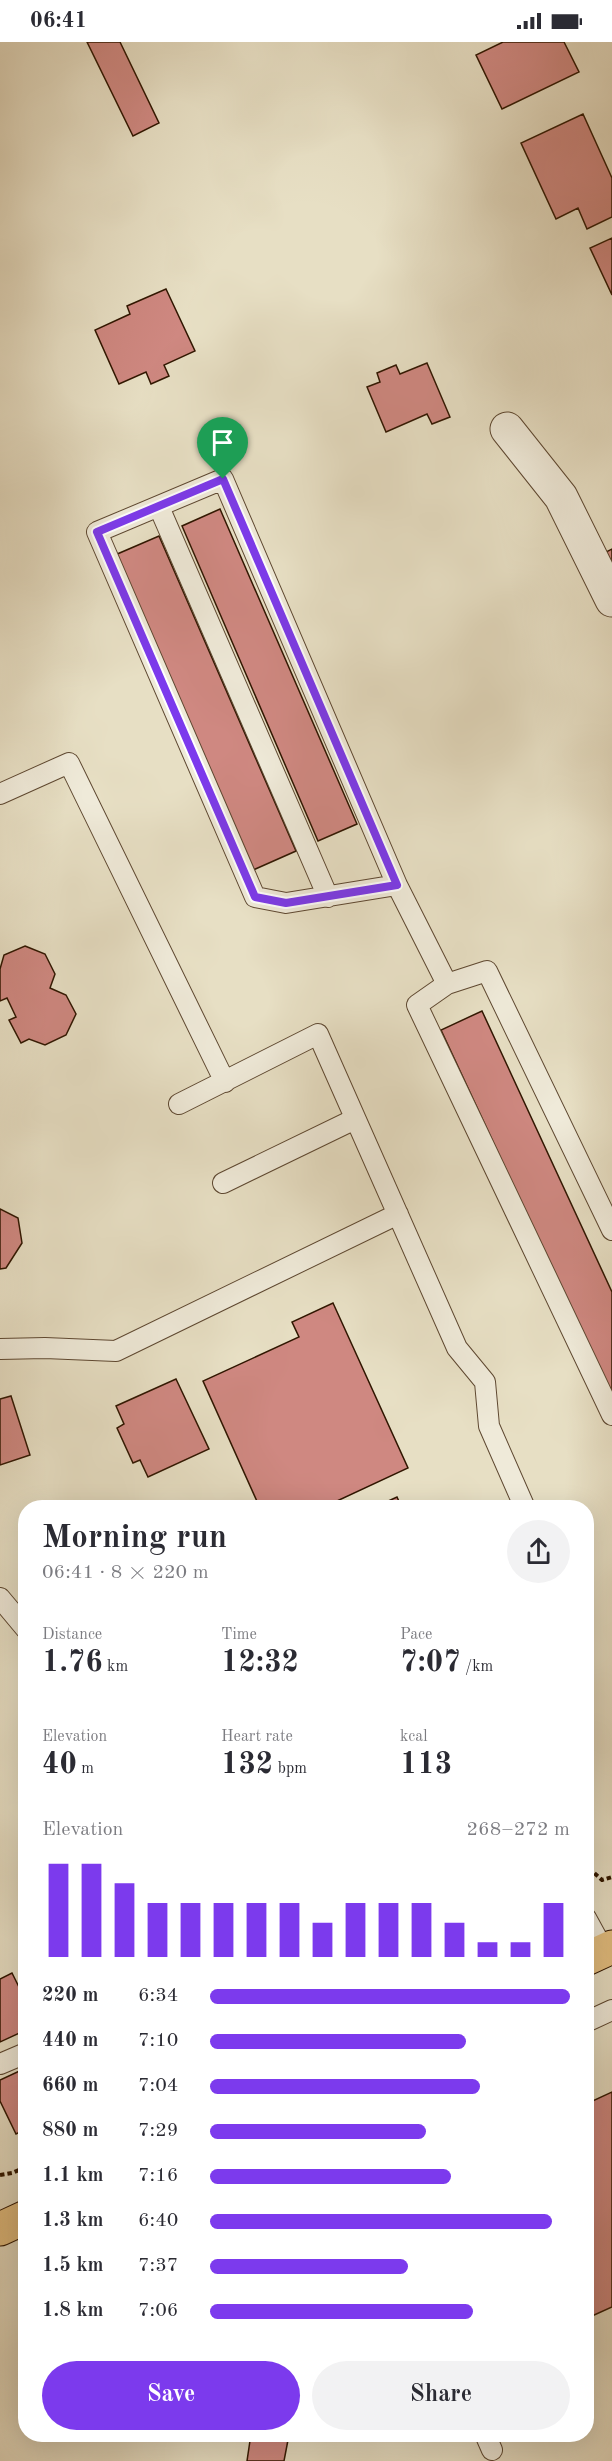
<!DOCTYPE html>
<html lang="en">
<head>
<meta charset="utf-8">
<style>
  :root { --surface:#fff; --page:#f2f2f3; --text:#2b2b33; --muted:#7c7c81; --accent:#7c3aed }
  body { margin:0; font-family:"Old Standard TT",serif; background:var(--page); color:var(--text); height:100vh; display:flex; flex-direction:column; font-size:22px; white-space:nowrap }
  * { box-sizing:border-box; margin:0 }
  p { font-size:20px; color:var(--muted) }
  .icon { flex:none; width:33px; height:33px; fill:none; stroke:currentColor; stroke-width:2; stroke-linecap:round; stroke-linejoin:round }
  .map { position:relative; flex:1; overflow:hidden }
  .sheet { position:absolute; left:18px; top:1458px; width:576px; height:942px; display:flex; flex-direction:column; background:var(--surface); border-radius:24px; box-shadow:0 6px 24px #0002 }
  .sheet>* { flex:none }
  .pin { position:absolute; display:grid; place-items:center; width:51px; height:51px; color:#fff; margin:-62px -26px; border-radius:50% 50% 50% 0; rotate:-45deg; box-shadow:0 0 6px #0007 }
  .pin .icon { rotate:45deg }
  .round { display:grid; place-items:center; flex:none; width:63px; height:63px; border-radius:32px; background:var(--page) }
  .overview { display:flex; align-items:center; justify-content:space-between; height:102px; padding:0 24px }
  h1 { font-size:33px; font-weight:700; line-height:45px }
  .figures { display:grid; grid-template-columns:repeat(3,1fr); gap:9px; height:102px; padding:6px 24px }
  .figures div { display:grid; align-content:center }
  .figures b { font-size:30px; font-weight:700 }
  .figures small { font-size:16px; font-weight:400 }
  .figures p { font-size:16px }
  .chart { height:168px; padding:12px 24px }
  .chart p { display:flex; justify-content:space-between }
  .chart svg { width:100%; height:108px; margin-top:6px; stroke:var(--accent); stroke-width:6 }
  .primary-button { display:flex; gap:12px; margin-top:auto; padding:12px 24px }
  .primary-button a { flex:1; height:69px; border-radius:36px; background:var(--accent); color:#fff; font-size:24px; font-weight:700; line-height:69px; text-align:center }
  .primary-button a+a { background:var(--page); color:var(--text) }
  ul { padding:0 24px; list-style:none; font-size:20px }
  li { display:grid; grid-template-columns:96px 72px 1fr; align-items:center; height:45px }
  li i { height:15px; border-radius:8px; background:var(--accent) }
  .status { display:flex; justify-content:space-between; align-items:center; height:42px; padding:0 30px; background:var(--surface); direction:ltr }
  .status svg { height:16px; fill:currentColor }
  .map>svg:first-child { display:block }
</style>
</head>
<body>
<div class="status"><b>06:41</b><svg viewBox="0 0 49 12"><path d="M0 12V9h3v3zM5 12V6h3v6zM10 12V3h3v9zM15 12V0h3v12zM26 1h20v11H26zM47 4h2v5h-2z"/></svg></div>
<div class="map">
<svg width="612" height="2419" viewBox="0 0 612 2419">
  <rect width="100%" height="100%" fill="#e7dfc4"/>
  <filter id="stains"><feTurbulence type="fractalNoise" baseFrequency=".00333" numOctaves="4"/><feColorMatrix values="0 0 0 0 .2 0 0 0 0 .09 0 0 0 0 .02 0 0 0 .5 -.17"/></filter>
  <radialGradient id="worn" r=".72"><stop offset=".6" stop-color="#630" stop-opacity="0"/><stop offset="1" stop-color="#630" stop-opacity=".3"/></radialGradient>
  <path fill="#cf8881" stroke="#301600" stroke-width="1.5" d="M 87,0 L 120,0 L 159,81 L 133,94 Z
    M 503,0 L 564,0 L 579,30 L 502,67 L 476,13 Z
    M 583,72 L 612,136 L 612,175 L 587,187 L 578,166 L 556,177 L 521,101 Z
    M 612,196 L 612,253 L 590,206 Z
    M 166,247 L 195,309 L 164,323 L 169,334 L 151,342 L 146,330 L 119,342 L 95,288 L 130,272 L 127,264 Z
    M 427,321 L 450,375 L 432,382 L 427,372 L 386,390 L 367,345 L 380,340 L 377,331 L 396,323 L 400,332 Z
    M 220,467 L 357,782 L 318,799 L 182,484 Z
    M 159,494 L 296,809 L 253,828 L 115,513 Z
    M 612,507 L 612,523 L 606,510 Z
    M 25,904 L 45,912 L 55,932 L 50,946 L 66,953 L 76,972 L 66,993 L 45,1003 L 29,997 L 21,1001 L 9,978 L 16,975 L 7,956 L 0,959 L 0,927 L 4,913 Z
    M 482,969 L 612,1250 L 612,1356 L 441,988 Z
    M 0,1167 L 18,1176 L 22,1201 L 6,1226 L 0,1227 Z
    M 333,1261 L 408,1426 L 322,1466 L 260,1466 L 203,1339 L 299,1295 L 292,1280 Z
    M 176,1337 L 209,1407 L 148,1435 L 140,1418 L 133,1421 L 117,1386 L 124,1382 L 116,1364 Z
    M 11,1354 L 30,1413 L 0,1423 L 0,1357 Z
    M 397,1455 L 402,1466 L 373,1466 Z
    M 12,1931 L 22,1951 L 26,1949 L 26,1988 L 0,2000 L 0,1937 Z
    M 26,2026 L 26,2087 L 16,2092 L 0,2059 L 0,2038 Z
    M 612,2050 L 612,2265 L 592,2274 L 586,2263 L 586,2062 Z
    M 251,2392 L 288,2398 L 284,2419 L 247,2419 Z"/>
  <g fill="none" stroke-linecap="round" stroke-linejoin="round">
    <g stroke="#5e4831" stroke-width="22">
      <path id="service" d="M 159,465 L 328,855
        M 0,752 L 69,721 L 225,1040
        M 397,843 L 286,861 L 255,855 L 97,490 L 223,437 L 397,843 L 447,942
        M 179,1062 L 318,992 L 457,1306 L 485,1340 L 489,1384 L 525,1466
        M 223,1141 L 355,1077
        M 612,1188 L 487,929 L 447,942 L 417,963 L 612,1373
        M 0,1307 L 45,1306 L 116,1309 L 398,1172
        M 0,1556 L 26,1587
        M 586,1876 L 604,1909
        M 586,1980 L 612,1968
        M 0,2022 L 26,2011
        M 485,2392 L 492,2408"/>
    </g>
    <g stroke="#5e4831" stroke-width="35">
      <path id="minor" d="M 507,387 L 561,455 L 612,558"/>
    </g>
    <g stroke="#301600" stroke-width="35">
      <path id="primary" d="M 586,1917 L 612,1905
        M 0,2187 L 26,2175"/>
    </g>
    <path stroke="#301600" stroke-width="4" stroke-dasharray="4.5 3" stroke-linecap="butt" d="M 586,1819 L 592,1829 L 602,1838 L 612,1835
      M 0,2133 L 12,2131 L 26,2125"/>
    <use href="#service" stroke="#efead9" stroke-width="20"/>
    <use href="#minor" stroke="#efead9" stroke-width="33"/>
    <use href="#primary" stroke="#e4c082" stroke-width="33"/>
  </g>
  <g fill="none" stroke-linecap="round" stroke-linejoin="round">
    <g stroke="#fff" stroke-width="12">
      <path id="route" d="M 223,437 L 397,843 L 286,861 L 255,855 L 97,490 Z"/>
    </g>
    <use href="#route" stroke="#7c3aed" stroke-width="8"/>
  </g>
  <rect width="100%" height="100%" filter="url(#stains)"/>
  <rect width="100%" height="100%" fill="url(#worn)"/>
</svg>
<div class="pin" style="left:223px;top:437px;background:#1e9e55"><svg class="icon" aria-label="arrive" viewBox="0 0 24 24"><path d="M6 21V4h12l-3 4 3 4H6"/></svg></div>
<section class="sheet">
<div class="overview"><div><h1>Morning run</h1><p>06:41 · 8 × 220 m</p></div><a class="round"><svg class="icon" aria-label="share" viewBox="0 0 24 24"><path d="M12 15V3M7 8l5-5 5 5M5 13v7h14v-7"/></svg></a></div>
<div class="figures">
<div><p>Distance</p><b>1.76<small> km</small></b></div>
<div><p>Time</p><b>12:32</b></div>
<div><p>Pace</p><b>7:07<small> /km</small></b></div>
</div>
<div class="figures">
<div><p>Elevation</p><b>40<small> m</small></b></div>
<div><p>Heart rate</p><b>132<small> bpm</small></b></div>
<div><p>kcal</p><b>113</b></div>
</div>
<div class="chart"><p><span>Elevation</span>268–272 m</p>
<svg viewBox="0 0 160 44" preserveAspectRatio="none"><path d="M5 44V6M15 44V6M25 44V14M35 44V22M45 44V22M55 44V22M65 44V22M75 44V22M85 44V30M95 44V22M105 44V22M115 44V22M125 44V30M135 44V38M145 44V38M155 44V22"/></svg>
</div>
<ul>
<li><b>220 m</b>6:34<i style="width:100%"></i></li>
<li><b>440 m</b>7:10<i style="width:71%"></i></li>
<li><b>660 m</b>7:04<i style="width:75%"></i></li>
<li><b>880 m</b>7:29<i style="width:60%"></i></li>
<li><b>1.1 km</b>7:16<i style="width:67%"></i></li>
<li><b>1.3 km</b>6:40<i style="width:95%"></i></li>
<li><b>1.5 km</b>7:37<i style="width:55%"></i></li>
<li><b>1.8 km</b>7:06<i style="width:73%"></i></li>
</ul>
<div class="primary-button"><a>Save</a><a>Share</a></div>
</section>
</div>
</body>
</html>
